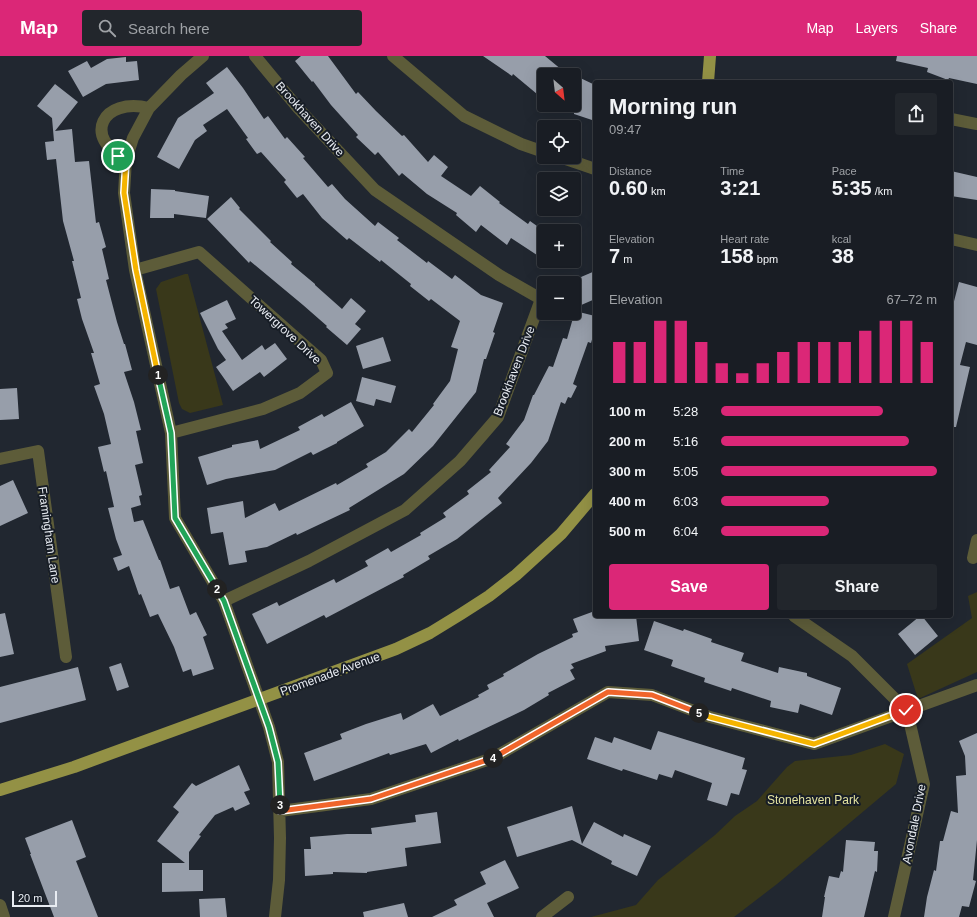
<!DOCTYPE html>
<html lang="en">
<head>
<meta charset="utf-8">
<style>
  :root { --surface:#191d24; --page:#22262c; --text:#f1f3f6; --muted:#9fa2a6; --line:#373b41; --accent:#db2777 }
  body { margin:0; font-family:Helvetica,sans-serif; background:var(--page); color:var(--text); height:100vh; display:flex; flex-direction:column; font-size:15px; white-space:nowrap }
  * { box-sizing:border-box; margin:0 }
  p { font-size:13px; color:var(--muted) }
  .icon { flex:none; width:22px; height:22px; fill:none; stroke:currentColor; stroke-width:2; stroke-linecap:round; stroke-linejoin:round }
  .map { position:relative; flex:1; overflow:hidden }
  .drawer { position:absolute; left:593px; top:24px; width:360px; height:538px; display:flex; flex-direction:column; background:var(--surface); border-radius:4px; box-shadow:0 4px 16px #0002,0 0 0 1px var(--line) }
  .drawer>* { flex:none }
  .needle { width:26px; rotate:152deg }
  .controls { position:absolute; left:537px; top:12px; display:grid; gap:8px }
  .controls a { display:grid; place-items:center; width:44px; height:44px; border-radius:4px; background:var(--surface); box-shadow:0 4px 16px #0002,0 0 0 1px var(--line); font-size:20px }
  .scale { position:absolute; left:12px; bottom:10px; width:45px; box-sizing:border-box; padding-left:4px; border:2px solid #e8ecf2; border-top:0; font-size:11px; line-height:14px; white-space:nowrap; color:#e8ecf2; -webkit-text-stroke:3px #171d26; paint-order:stroke }
  .pin { position:absolute; display:grid; place-items:center; width:34px; height:34px; color:#fff; margin:-17px; border:2px solid #fff; border-radius:50%; box-shadow:0 1px 4px #0007 }
  .km { position:absolute; width:20px; height:20px; margin:-10px; border-radius:50%; background:#222; color:#fff; font-size:11px; line-height:20px; text-align:center }
  .round { display:grid; place-items:center; flex:none; width:42px; height:42px; border-radius:4px; background:var(--page) }
  .overview { display:flex; align-items:center; justify-content:space-between; height:68px; padding:0 16px }
  h1 { font-size:22px; font-weight:700; line-height:30px }
  .stats { display:grid; grid-template-columns:repeat(3,1fr); gap:6px; height:68px; padding:4px 16px }
  .stats div { display:grid; align-content:center }
  .stats b { font-size:20px; font-weight:700 }
  .stats small { font-size:11px; font-weight:400 }
  .stats p { font-size:11px }
  .chart { height:112px; padding:8px 16px }
  .chart p { display:flex; justify-content:space-between }
  .chart svg { width:100%; height:72px; margin-top:4px; stroke:var(--accent); stroke-width:6 }
  .button { display:flex; gap:8px; margin-top:auto; padding:8px 16px }
  .button a { flex:1; height:46px; border-radius:4px; background:var(--accent); color:#fff; font-size:16px; font-weight:700; line-height:46px; text-align:center }
  .button a+a { background:var(--page); color:var(--text) }
  ul { padding:0 16px; list-style:none; font-size:13px }
  li { display:grid; grid-template-columns:64px 48px 1fr; align-items:center; height:30px }
  li i { height:10px; border-radius:5px; background:var(--accent) }
  header { display:flex; align-items:center; gap:24px; box-sizing:border-box; height:56px; padding:0 20px; background:var(--accent); color:#fff }
  header strong { font-size:19px }
  nav { display:flex; gap:22px; margin-inline-start:auto; font-size:14px }
  .search { width:280px; height:36px; background:var(--page); display:flex; align-items:center; gap:10px; box-sizing:border-box; padding:0 14px; border-radius:4px; color:var(--muted); font-size:15px }
  .map>svg:first-child { display:block }
</style>
</head>
<body>
<header>
<strong>Map</strong>
<div class="search"><svg class="icon" aria-label="search" viewBox="0 0 24 24"><circle cx="10" cy="10" r="6"/><path d="M15 15l6 6"/></svg>Search here</div>
<nav><a>Map</a><a>Layers</a><a>Share</a></nav>
</header>
<div class="map">
<svg width="977" height="861" viewBox="0 0 977 861">
  <rect width="100%" height="100%" fill="#212730"/>
  <path fill="#39381a" d="M 185,218 L 188,218 L 223,349 L 190,357 L 182,353 L 179,347 L 156,233 L 161,226 Z
    M 977,536 L 977,616 L 918,643 L 907,608 L 972,562 L 968,540 Z
    M 885,688 L 904,698 L 896,728 L 777,828 L 734,861 L 591,861 L 636,849 L 658,824 L 715,779 L 735,760 L 757,745 L 787,711 L 795,705 L 851,699 Z"/>
  <path fill="#979eaa" d="M 301,0 L 328,0 L 356,38 L 358,36 L 376,55 L 402,80 L 404,79 L 428,106 L 434,99 L 448,111 L 441,120 L 471,140 L 480,130 L 500,146 L 499,147 L 528,168 L 530,165 L 544,175 L 544,194 L 540,201 L 511,182 L 507,189 L 481,169 L 476,176 L 456,159 L 457,157 L 427,138 L 402,117 L 399,120 L 378,96 L 375,99 L 356,81 L 358,79 L 331,49 L 313,25 L 312,26 L 295,5 Z
    M 483,0 L 545,0 L 568,19 L 544,19 L 544,30 L 537,38 L 513,18 L 512,20 Z
    M 897,0 L 977,0 L 977,28 L 949,22 L 948,24 L 927,16 L 928,12 L 896,5 Z
    M 126,1 L 126,6 L 137,5 L 139,24 L 106,28 L 83,41 L 68,15 L 87,5 L 91,12 L 107,3 Z
    M 227,11 L 243,32 L 264,63 L 268,60 L 285,83 L 287,81 L 305,101 L 303,102 L 328,131 L 332,128 L 345,143 L 375,170 L 378,166 L 399,182 L 397,184 L 427,207 L 428,205 L 452,223 L 455,219 L 481,239 L 503,247 L 493,276 L 495,277 L 486,303 L 484,303 L 476,336 L 433,390 L 404,418 L 349,452 L 350,454 L 297,479 L 296,477 L 267,491 L 245,495 L 247,506 L 229,509 L 223,476 L 211,478 L 207,452 L 243,445 L 245,462 L 275,447 L 279,455 L 336,427 L 337,429 L 368,411 L 366,408 L 386,396 L 409,373 L 412,376 L 434,349 L 433,348 L 450,325 L 458,293 L 451,291 L 460,265 L 431,243 L 429,245 L 410,230 L 411,228 L 381,204 L 380,206 L 349,182 L 347,184 L 322,162 L 303,138 L 297,142 L 284,126 L 286,124 L 261,96 L 257,98 L 246,83 L 248,82 L 227,53 L 203,69 L 207,75 L 195,84 L 179,113 L 157,101 L 178,62 L 214,37 L 206,27 Z
    M 574,19 L 595,29 L 595,65 L 574,58 Z
    M 55,28 L 78,46 L 55,75 L 72,73 L 75,106 L 89,105 L 96,167 L 99,166 L 106,191 L 102,193 L 109,223 L 106,224 L 117,266 L 124,288 L 125,288 L 132,314 L 124,316 L 134,346 L 141,374 L 136,375 L 143,407 L 135,409 L 142,439 L 139,440 L 141,449 L 131,452 L 134,466 L 143,464 L 159,504 L 160,504 L 170,533 L 179,530 L 190,559 L 196,556 L 207,579 L 203,581 L 214,613 L 193,620 L 191,613 L 183,616 L 174,591 L 158,558 L 150,561 L 141,538 L 139,539 L 129,510 L 118,515 L 113,502 L 122,499 L 116,483 L 108,452 L 114,451 L 106,415 L 104,416 L 98,391 L 111,388 L 104,358 L 94,330 L 100,328 L 91,297 L 94,297 L 82,263 L 77,243 L 81,242 L 72,205 L 74,205 L 63,165 L 56,103 L 47,104 L 45,86 L 54,85 L 52,62 L 37,50 Z
    M 951,115 L 977,121 L 977,144 L 951,140 Z
    M 151,133 L 175,134 L 175,135 L 209,140 L 206,162 L 174,158 L 174,162 L 150,162 Z
    M 231,141 L 240,152 L 239,153 L 271,185 L 270,186 L 292,206 L 291,208 L 315,228 L 315,229 L 342,253 L 351,242 L 366,255 L 355,268 L 361,273 L 347,289 L 326,271 L 327,270 L 303,249 L 250,205 L 249,207 L 207,163 Z
    M 595,215 L 595,243 L 579,250 L 574,239 L 574,224 Z
    M 959,226 L 977,231 L 977,289 L 966,286 L 960,309 L 970,311 L 956,371 L 951,371 L 951,257 Z
    M 227,244 L 236,263 L 225,268 L 228,272 L 222,275 L 242,304 L 262,289 L 265,294 L 275,287 L 287,303 L 264,321 L 260,316 L 233,335 L 216,311 L 226,304 L 218,293 L 200,257 Z
    M 575,255 L 595,260 L 595,273 L 591,287 L 588,286 L 573,328 L 577,330 L 571,342 L 568,341 L 565,348 L 561,346 L 548,385 L 531,407 L 498,442 L 502,447 L 457,483 L 428,500 L 430,503 L 403,519 L 404,521 L 326,562 L 324,559 L 267,588 L 252,558 L 277,546 L 279,550 L 334,523 L 336,527 L 368,510 L 365,505 L 388,492 L 391,496 L 421,479 L 420,477 L 446,461 L 443,457 L 469,438 L 467,435 L 491,416 L 489,414 L 510,391 L 506,388 L 524,364 L 533,339 L 534,339 L 549,310 L 553,311 L 563,282 L 567,283 Z
    M 383,281 L 391,305 L 363,313 L 356,290 Z
    M 362,321 L 396,330 L 391,347 L 376,343 L 374,350 L 356,345 Z
    M 17,332 L 19,363 L 0,364 L 0,333 Z
    M 351,346 L 364,370 L 337,386 L 337,387 L 313,399 L 311,396 L 275,414 L 226,423 L 207,429 L 198,401 L 232,391 L 232,389 L 258,384 L 260,393 L 300,374 L 298,371 L 322,358 L 324,361 Z
    M 13,424 L 28,457 L 0,470 L 0,430 Z
    M 592,556 L 594,560 L 636,560 L 639,585 L 605,590 L 606,595 L 571,608 L 574,612 L 570,614 L 575,623 L 548,637 L 549,639 L 524,654 L 459,685 L 458,683 L 431,697 L 426,688 L 390,699 L 389,697 L 314,725 L 304,697 L 342,683 L 340,678 L 366,668 L 401,657 L 403,664 L 433,648 L 440,660 L 479,641 L 478,639 L 489,633 L 487,629 L 504,620 L 503,618 L 538,598 L 573,581 L 572,578 L 578,576 L 573,563 Z
    M 5,557 L 14,598 L 0,601 L 0,558 Z
    M 920,560 L 922,560 L 938,580 L 915,599 L 898,578 Z
    M 654,565 L 683,575 L 684,573 L 712,583 L 711,586 L 744,597 L 741,605 L 778,617 L 779,611 L 807,617 L 807,620 L 841,632 L 832,659 L 800,648 L 798,657 L 770,651 L 771,645 L 732,632 L 731,635 L 704,626 L 705,622 L 671,610 L 673,604 L 644,594 Z
    M 121,607 L 129,631 L 117,635 L 109,611 Z
    M 78,611 L 86,644 L 0,667 L 0,631 Z
    M 658,675 L 745,702 L 742,713 L 747,714 L 739,739 L 731,737 L 727,750 L 707,744 L 712,727 L 675,714 L 672,722 L 659,718 L 657,724 L 623,713 L 622,715 L 587,703 L 595,681 L 612,687 L 614,681 L 651,694 Z
    M 977,677 L 977,784 L 973,824 L 976,825 L 969,851 L 962,850 L 959,861 L 924,861 L 927,841 L 934,814 L 936,815 L 940,785 L 943,785 L 951,755 L 958,757 L 956,720 L 966,719 L 965,700 L 959,685 Z
    M 239,709 L 250,734 L 244,736 L 250,748 L 235,755 L 233,751 L 215,759 L 199,779 L 201,780 L 189,796 L 189,814 L 203,814 L 203,835 L 162,836 L 162,807 L 185,807 L 157,785 L 179,756 L 173,751 L 192,727 L 196,730 Z
    M 572,750 L 582,788 L 594,766 L 623,781 L 624,778 L 651,790 L 637,820 L 611,808 L 612,805 L 572,784 L 517,801 L 507,771 Z
    M 437,756 L 441,787 L 405,792 L 407,810 L 367,816 L 367,817 L 333,816 L 333,818 L 305,820 L 304,793 L 311,793 L 310,781 L 347,778 L 372,778 L 371,772 L 416,766 L 415,759 Z
    M 72,764 L 86,801 L 76,805 L 98,861 L 54,861 L 30,798 L 31,798 L 25,782 Z
    M 846,784 L 875,786 L 874,795 L 878,795 L 877,816 L 875,815 L 864,861 L 822,861 L 825,841 L 824,841 L 829,820 L 839,822 L 841,815 L 843,816 Z
    M 505,804 L 519,832 L 487,847 L 494,861 L 432,861 L 457,849 L 454,844 L 486,828 L 480,816 Z
    M 225,842 L 227,861 L 200,861 L 199,843 Z
    M 404,847 L 408,861 L 364,861 L 363,856 Z"/>
  <g fill="none" stroke-linecap="round" stroke-linejoin="round">
    <path stroke="#5d5c39" stroke-width="12" d="M 203,0 L 181,19 L 149,52 L 133,82 L 126,104 L 124,137 L 135,214 L 171,377 L 175,462 L 224,545 L 269,671 L 278,706 L 280,782 L 279,824 L 275,861
      M 393,0 L 464,60 L 521,88 L 544,96
      M 951,63 L 977,68
      M 560,101 L 595,113
      M 126,104 C 82,81 102,41 149,52
      M 951,183 L 977,189
      M 135,214 L 199,196 L 321,304 L 327,317 L 300,337 L 263,353 L 171,377
      M 0,403 L 38,395 L 66,601
      M 973,502 L 977,484
      M 224,545 L 309,505 L 405,454 L 460,405 L 498,361 L 541,243 L 499,219 L 375,134 L 298,52 L 255,0
      M 794,560 L 852,600 L 907,655 L 924,728 L 894,861
      M 280,755 L 371,743 L 493,702 L 608,636 L 652,639 L 710,661 L 814,688 L 977,629
      M 0,849 L 4,861
      M 542,861 L 568,841"/>
    <path stroke="#939145" stroke-width="12" d="M 708,26 L 710,0
      M 0,734 L 74,711 L 396,593 L 430,577 L 461,558 L 489,540 L 516,519 L 561,478 L 595,438"/>
  </g>
  <g fill="none" stroke-linecap="round" stroke-linejoin="round">
    <g stroke="#fff" stroke-width="8">
      <path id="split-1" d="M 118,100 L 126,104 L 124,137 L 136,214 L 158,319"/>
    </g>
    <g stroke="#fff" stroke-width="8">
      <path id="split-2" d="M 158,319 L 171,377 L 175,462 L 217,533"/>
    </g>
    <g stroke="#fff" stroke-width="8">
      <path id="split-3" d="M 217,533 L 224,545 L 269,671 L 278,706 L 280,749"/>
    </g>
    <g stroke="#fff" stroke-width="8">
      <path id="split-4" d="M 280,749 L 280,755 L 371,743 L 493,702"/>
    </g>
    <g stroke="#fff" stroke-width="8">
      <path id="split-5" d="M 493,702 L 608,636 L 652,639 L 699,657"/>
    </g>
    <g stroke="#fff" stroke-width="8">
      <path id="split-6" d="M 699,657 L 710,661 L 814,688 L 906,654"/>
    </g>
    <use href="#split-1" stroke="#f5b400" stroke-width="5"/>
    <use href="#split-2" stroke="#22a559" stroke-width="5"/>
    <use href="#split-3" stroke="#22a559" stroke-width="5"/>
    <use href="#split-4" stroke="#f0652b" stroke-width="5"/>
    <use href="#split-5" stroke="#f0652b" stroke-width="5"/>
    <use href="#split-6" stroke="#f5b400" stroke-width="5"/>
  </g>
  <g text-anchor="middle" dominant-baseline="central" stroke-width="4" stroke-linejoin="round" paint-order="stroke">
    <g font-size="12" fill="#e8ecf2" stroke="#171d26">
      <text transform="translate(310 63) rotate(48)">Brookhaven Drive</text>
      <text transform="translate(285 274) rotate(43)">Towergrove Drive</text>
      <text transform="translate(514 315) rotate(-69)">Brookhaven Drive</text>
      <text transform="translate(49 479) rotate(82)">Framingham Lane</text>
      <text transform="translate(330 618) rotate(-20)">Promenade Avenue</text>
      <text transform="translate(914 768) rotate(-79)">Avondale Drive</text>
    </g>
    <g font-size="12" fill="#e4e3a0" stroke="#171d26">
      <text x="813" y="744">Stonehaven Park</text>
    </g>
  </g>
</svg>
<div class="controls">
<a><svg class="needle" viewBox="-14 -14 28 28"><path d="M0-13l5 13h-10z" fill="#e53935"/><path d="M0 13l5-13h-10z" fill="#9fa2a6"/></svg></a>
<a><svg class="icon" aria-label="locate" viewBox="0 0 24 24"><circle cx="12" cy="12" r="6"/><path d="M12 2v4M12 18v4M2 12h4M18 12h4"/></svg></a>
<a><svg class="icon" aria-label="layers" viewBox="0 0 24 24"><path d="M12 4l9 5-9 5-9-5zM3 14l9 5 9-5"/></svg></a>
<a>+</a>
<a>−</a>
</div>
<div class="scale">20 m</div>
<div class="pin" style="left:118px;top:100px;background:#1e9e55"><svg class="icon" aria-label="arrive" viewBox="0 0 24 24"><path d="M6 21V4h12l-3 4 3 4H6"/></svg></div>
<div class="pin" style="left:906px;top:654px;background:#d93025"><svg class="icon" aria-label="check" viewBox="0 0 24 24"><path d="M5 12l5 5 9-10"/></svg></div>
<b class="km" style="left:158px;top:319px">1</b>
<b class="km" style="left:217px;top:533px">2</b>
<b class="km" style="left:280px;top:749px">3</b>
<b class="km" style="left:493px;top:702px">4</b>
<b class="km" style="left:699px;top:657px">5</b>
<section class="drawer">
<div class="overview"><div><h1>Morning run</h1><p>09:47</p></div><a class="round"><svg class="icon" aria-label="share" viewBox="0 0 24 24"><path d="M12 15V3M7 8l5-5 5 5M5 13v7h14v-7"/></svg></a></div>
<div class="stats">
<div><p>Distance</p><b>0.60<small> km</small></b></div>
<div><p>Time</p><b>3:21</b></div>
<div><p>Pace</p><b>5:35<small> /km</small></b></div>
</div>
<div class="stats">
<div><p>Elevation</p><b>7<small> m</small></b></div>
<div><p>Heart rate</p><b>158<small> bpm</small></b></div>
<div><p>kcal</p><b>38</b></div>
</div>
<div class="chart"><p><span>Elevation</span>67–72 m</p>
<svg viewBox="0 0 160 44" preserveAspectRatio="none"><path d="M5 44V19M15 44V19M25 44V6M35 44V6M45 44V19M55 44V32M65 44V38M75 44V32M85 44V25M95 44V19M105 44V19M115 44V19M125 44V12M135 44V6M145 44V6M155 44V19"/></svg>
</div>
<ul>
<li><b>100 m</b>5:28<i style="width:75%"></i></li>
<li><b>200 m</b>5:16<i style="width:87%"></i></li>
<li><b>300 m</b>5:05<i style="width:100%"></i></li>
<li><b>400 m</b>6:03<i style="width:50%"></i></li>
<li><b>500 m</b>6:04<i style="width:50%"></i></li>
</ul>
<div class="button"><a>Save</a><a>Share</a></div>
</section>
</div>
</body>
</html>
